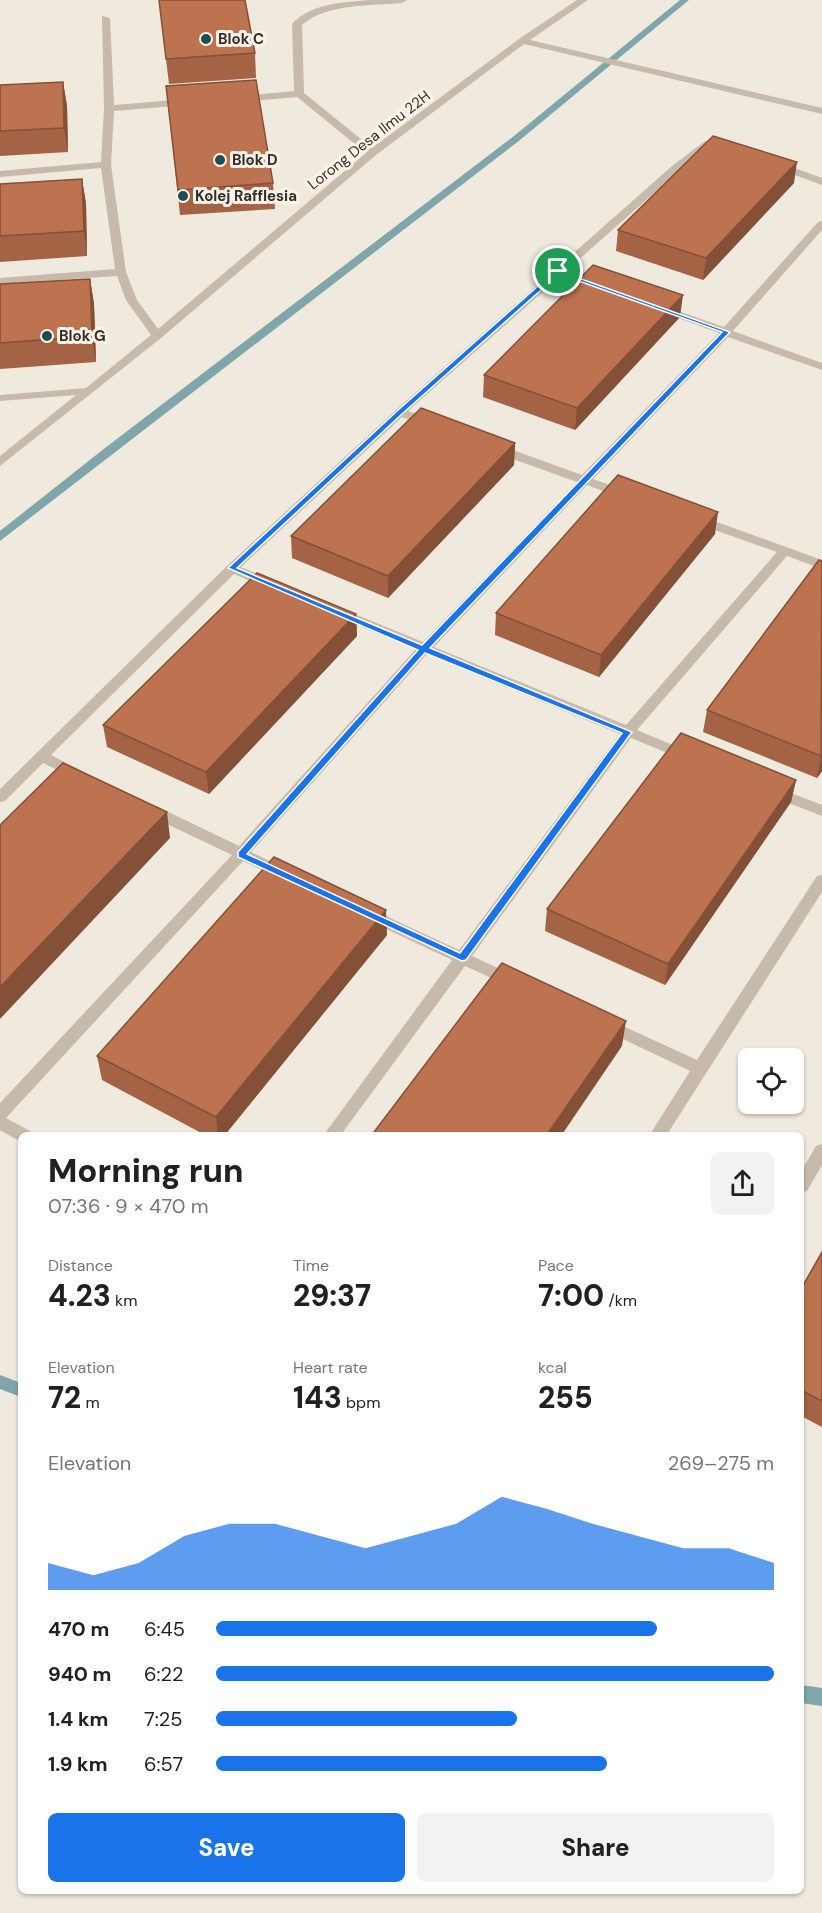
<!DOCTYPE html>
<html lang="en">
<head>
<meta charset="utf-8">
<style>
  :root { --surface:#fff; --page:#f2f2f2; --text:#202124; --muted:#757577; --accent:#1a73e8 }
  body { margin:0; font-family:"DM Sans",sans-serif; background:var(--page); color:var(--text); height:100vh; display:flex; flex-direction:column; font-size:22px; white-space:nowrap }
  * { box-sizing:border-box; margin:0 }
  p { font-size:20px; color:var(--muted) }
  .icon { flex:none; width:33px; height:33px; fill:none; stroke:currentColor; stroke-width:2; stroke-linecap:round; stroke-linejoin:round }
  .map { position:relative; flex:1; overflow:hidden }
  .panel { position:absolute; left:18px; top:1132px; width:786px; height:762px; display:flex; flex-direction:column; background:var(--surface); border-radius:9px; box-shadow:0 2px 4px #0004 }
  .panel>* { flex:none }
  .tools { position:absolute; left:738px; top:1048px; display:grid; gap:12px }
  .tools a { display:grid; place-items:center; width:66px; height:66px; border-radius:9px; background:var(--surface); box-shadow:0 2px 4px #0004; font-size:30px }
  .pin { position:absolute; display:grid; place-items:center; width:51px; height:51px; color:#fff; margin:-26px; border:3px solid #fff; border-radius:50%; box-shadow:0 2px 6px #0007 }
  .round { display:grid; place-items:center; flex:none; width:63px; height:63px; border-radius:9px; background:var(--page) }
  .headline { display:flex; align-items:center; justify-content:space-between; height:102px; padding:0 30px }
  h1 { font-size:33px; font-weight:800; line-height:45px }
  .figures { display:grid; grid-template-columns:repeat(3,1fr); gap:9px; height:102px; padding:6px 30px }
  .figures div { display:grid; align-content:center }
  .figures b { font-size:30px; font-weight:800 }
  .figures small { font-size:16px; font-weight:400 }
  .figures p { font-size:16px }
  .chart { height:168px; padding:12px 30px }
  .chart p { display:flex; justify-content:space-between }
  .chart svg { width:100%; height:108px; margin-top:6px; fill:var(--accent); opacity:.7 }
  .action { display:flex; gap:12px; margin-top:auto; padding:12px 30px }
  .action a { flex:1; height:69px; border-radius:9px; background:var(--accent); color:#fff; font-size:24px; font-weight:800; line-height:69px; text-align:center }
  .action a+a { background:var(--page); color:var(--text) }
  ul { padding:0 30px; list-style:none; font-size:20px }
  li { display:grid; grid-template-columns:96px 72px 1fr; align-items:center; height:45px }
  li i { height:15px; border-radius:8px; background:var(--accent) }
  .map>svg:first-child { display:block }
</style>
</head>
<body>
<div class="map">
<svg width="822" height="1913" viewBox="0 0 822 1913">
  <rect width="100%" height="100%" fill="#f0e9dd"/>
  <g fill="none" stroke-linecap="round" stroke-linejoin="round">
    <path fill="#7ea6ab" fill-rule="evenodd" d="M 680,0 L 689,0 L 520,140 L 0,541 L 0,531 L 105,448 L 514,136 Z
      M 0,1375 L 21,1383 L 21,1397 L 0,1389 Z
      M 801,1685 L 822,1688 L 822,1706 L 801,1703 Z"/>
    <path fill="#c8baaa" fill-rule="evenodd" d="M 371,0 L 407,0 L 402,3 C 371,6 327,3 302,25 L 304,93 L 372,148 L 519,39 L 577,0 L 588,0 L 530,40 L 822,108 L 822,114 L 524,44 L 376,155 L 161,338 L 0,466 L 0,456 L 76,395 L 0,401 L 0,395 L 86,388 L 151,335 L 126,300 L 117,276 L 0,284 L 0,278 L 115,269 L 101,168 L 0,177 L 0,171 L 101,162 L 104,108 L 102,16 L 110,18 L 114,105 L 187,99 L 192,102 L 187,105 L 114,111 L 111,165 L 126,272 L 137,300 L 158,329 L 366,153 L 297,97 L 241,102 L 236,99 L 241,96 L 294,91 L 292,24 C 311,3 345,2 371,0 Z
      M 705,141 L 718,140 L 723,143 L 711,146 L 680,170 L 567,270 L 602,283 L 602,287 L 594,287 L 561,276 L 408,411 L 435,421 L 435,427 L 427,427 L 402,417 L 241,567 L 275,582 L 276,585 L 275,588 L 265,588 L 234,574 L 51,755 L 84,772 L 86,775 L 84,778 L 74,778 L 43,763 L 5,801 L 0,802 L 0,789 L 228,565 L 396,410 L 672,166 Z
      M 773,163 L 781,163 L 822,178 L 822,185 L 773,167 Z
      M 822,221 L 822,230 L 733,331 L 822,363 L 822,370 L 728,337 L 593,479 L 629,492 L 629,498 L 621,498 L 587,485 L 434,647 L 626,725 L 777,552 L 695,523 L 693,520 L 695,517 L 703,517 L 822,560 L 822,569 L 787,556 L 637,730 L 692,753 L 694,756 L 692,759 L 682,759 L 631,738 L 472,956 L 517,977 L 520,981 L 517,985 L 507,985 L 465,966 L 340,1136 L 323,1136 L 452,960 L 363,918 L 361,914 L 363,910 L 373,910 L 459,950 L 620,734 L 427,654 L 251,852 L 289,870 L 291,874 L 289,878 L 279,878 L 243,861 L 6,1118 L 30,1131 L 32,1136 L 21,1136 L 21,1142 L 0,1130 L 0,1103 L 232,855 L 146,814 L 144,810 L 146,806 L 156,806 L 239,846 L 416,649 L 335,616 L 334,613 L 335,610 L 345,610 L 423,642 L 577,482 L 491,451 L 491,445 L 499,445 L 582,475 L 719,333 L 659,311 L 659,307 L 667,307 L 724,327 L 818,222 Z
      M 773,786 L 822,805 L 822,816 L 768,795 L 766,791 Z
      M 822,875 L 822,892 L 666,1136 L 649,1136 L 690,1071 L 602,1029 L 599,1025 L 602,1021 L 612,1021 L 697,1060 L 817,876 Z
      M 822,1144 L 822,1165 L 807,1191 L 801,1193 L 801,1172 L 816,1146 Z"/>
  </g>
  <path fill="#a36344" d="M 159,0 L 245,0 L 255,53 L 256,78 L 169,84 Z
    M 63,82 L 67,106 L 68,152 L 0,156 L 0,85 Z
    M 166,86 L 273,183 L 275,209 L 180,215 Z
    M 82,179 L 86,204 L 87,256 L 0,262 L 0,184 Z
    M 794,183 L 703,280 L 616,251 L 618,230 Z
    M 90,279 L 94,304 L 96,362 L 0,369 L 0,284 Z
    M 680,317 L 575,430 L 483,397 L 484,375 Z
    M 515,443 L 514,465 L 388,598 L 292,558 L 291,536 Z
    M 715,534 L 599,677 L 495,635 L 496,613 Z
    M 819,560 L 822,771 L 817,778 L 703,732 L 707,710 Z
    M 356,614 L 357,636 L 209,794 L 107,747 L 103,725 Z
    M 796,780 L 791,802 L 665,985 L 545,931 L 547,909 Z
    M 387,935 L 224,1136 L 207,1136 L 102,1080 L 97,1056 Z
    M 822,1252 L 822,1427 L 801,1416 L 801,1289 Z"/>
  <path fill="#845037" d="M 63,82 L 67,106 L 68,152 L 64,128 Z
    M 797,162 L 794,183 L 703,280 L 706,258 Z
    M 82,179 L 86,204 L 87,256 L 84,231 Z
    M 90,279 L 94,304 L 96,362 L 92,336 Z
    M 683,295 L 680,317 L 575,430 L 577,408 Z
    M 515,443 L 514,465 L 388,598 L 388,576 Z
    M 718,512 L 715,534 L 599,677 L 601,655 Z
    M 356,614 L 357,636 L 209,794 L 206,772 Z
    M 822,755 L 822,771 L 817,778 L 821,756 Z
    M 796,780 L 791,802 L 665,985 L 668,964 Z
    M 167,812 L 170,838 L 0,1019 L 0,987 Z
    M 386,910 L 387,935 L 224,1136 L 218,1136 L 216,1117 Z
    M 626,1021 L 622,1046 L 561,1136 L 546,1136 Z"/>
  <path fill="#bd734f" stroke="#845037" stroke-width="1.5" d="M 159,0 L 245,0 L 255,53 L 166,59 Z
    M 256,80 L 273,183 L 178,190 L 166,86 Z
    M 63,82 L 64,128 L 0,131 L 0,85 Z
    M 713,136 L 797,162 L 706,258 L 618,230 Z
    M 82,179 L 84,231 L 0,236 L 0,184 Z
    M 593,265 L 683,295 L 577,408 L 484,375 Z
    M 90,279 L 92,336 L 0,343 L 0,284 Z
    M 421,408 L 515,443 L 388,576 L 291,536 Z
    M 618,475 L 718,512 L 601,655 L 496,613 Z
    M 819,560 L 822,561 L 821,756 L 707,710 Z
    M 257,573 L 356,614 L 206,772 L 103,725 Z
    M 681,733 L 796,780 L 668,964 L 547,909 Z
    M 63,763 L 167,812 L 0,987 L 0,825 Z
    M 274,857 L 386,910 L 216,1117 L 97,1056 Z
    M 502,963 L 626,1021 L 546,1136 L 371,1136 Z
    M 822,1252 L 822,1401 L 801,1390 L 801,1289 Z"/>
  <path fill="#1a73e8" stroke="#fff" stroke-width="1.5" fill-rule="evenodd" d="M 556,270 L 730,332 L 430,648 L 632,732 L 466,960 L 462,961 L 238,857 L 238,852 L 418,650 L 228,568 L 397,411 ZM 559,274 L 722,332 L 422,645 L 237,568 L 402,414 ZM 425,653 L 622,733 L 460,953 L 247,854 Z"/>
  <g fill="#224c54" stroke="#f8f3e9" stroke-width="2">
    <circle cx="206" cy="39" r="6"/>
    <circle cx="220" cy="160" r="6"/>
    <circle cx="183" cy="196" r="6"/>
    <circle cx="47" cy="336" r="6"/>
  </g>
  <g text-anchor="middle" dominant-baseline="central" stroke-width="6" stroke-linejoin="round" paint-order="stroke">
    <g font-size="15" font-weight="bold" fill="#362e29" stroke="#f8f3e9" text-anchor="start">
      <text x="218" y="39">Blok C</text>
      <text x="232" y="160">Blok D</text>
      <text x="195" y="196">Kolej Rafflesia</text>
      <text x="59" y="336">Blok G</text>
    </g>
    <g font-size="15" fill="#362e29" stroke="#f8f3e9">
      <text transform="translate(369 140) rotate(-38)">Lorong Desa Ilmu 22H</text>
    </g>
  </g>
</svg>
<div class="tools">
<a><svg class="icon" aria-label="locate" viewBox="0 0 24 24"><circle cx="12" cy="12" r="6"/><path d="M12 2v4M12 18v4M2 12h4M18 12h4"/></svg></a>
</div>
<div class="pin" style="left:558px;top:271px;background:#1e9e55"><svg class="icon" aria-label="arrive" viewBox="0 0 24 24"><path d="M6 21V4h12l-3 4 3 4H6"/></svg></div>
<section class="panel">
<div class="headline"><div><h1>Morning run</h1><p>07:36 · 9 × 470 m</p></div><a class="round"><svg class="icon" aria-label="share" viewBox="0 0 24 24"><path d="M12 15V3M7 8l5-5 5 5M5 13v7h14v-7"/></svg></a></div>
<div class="figures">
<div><p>Distance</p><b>4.23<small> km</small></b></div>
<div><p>Time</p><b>29:37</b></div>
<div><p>Pace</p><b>7:00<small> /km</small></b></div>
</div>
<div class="figures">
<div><p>Elevation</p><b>72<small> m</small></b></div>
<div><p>Heart rate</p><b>143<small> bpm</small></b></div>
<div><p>kcal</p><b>255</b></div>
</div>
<div class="chart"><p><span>Elevation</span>269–275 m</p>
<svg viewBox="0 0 160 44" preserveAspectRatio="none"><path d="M0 44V33L10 38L20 33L30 22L40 17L50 17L60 22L70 27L80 22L90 17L100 6L110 11L120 17L130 22L140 27L150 27L160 33V44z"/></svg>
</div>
<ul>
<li><b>470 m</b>6:45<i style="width:79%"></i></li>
<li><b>940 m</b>6:22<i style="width:100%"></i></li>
<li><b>1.4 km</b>7:25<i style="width:54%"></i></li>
<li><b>1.9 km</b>6:57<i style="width:70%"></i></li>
</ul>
<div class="action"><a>Save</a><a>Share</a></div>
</section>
</div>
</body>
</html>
